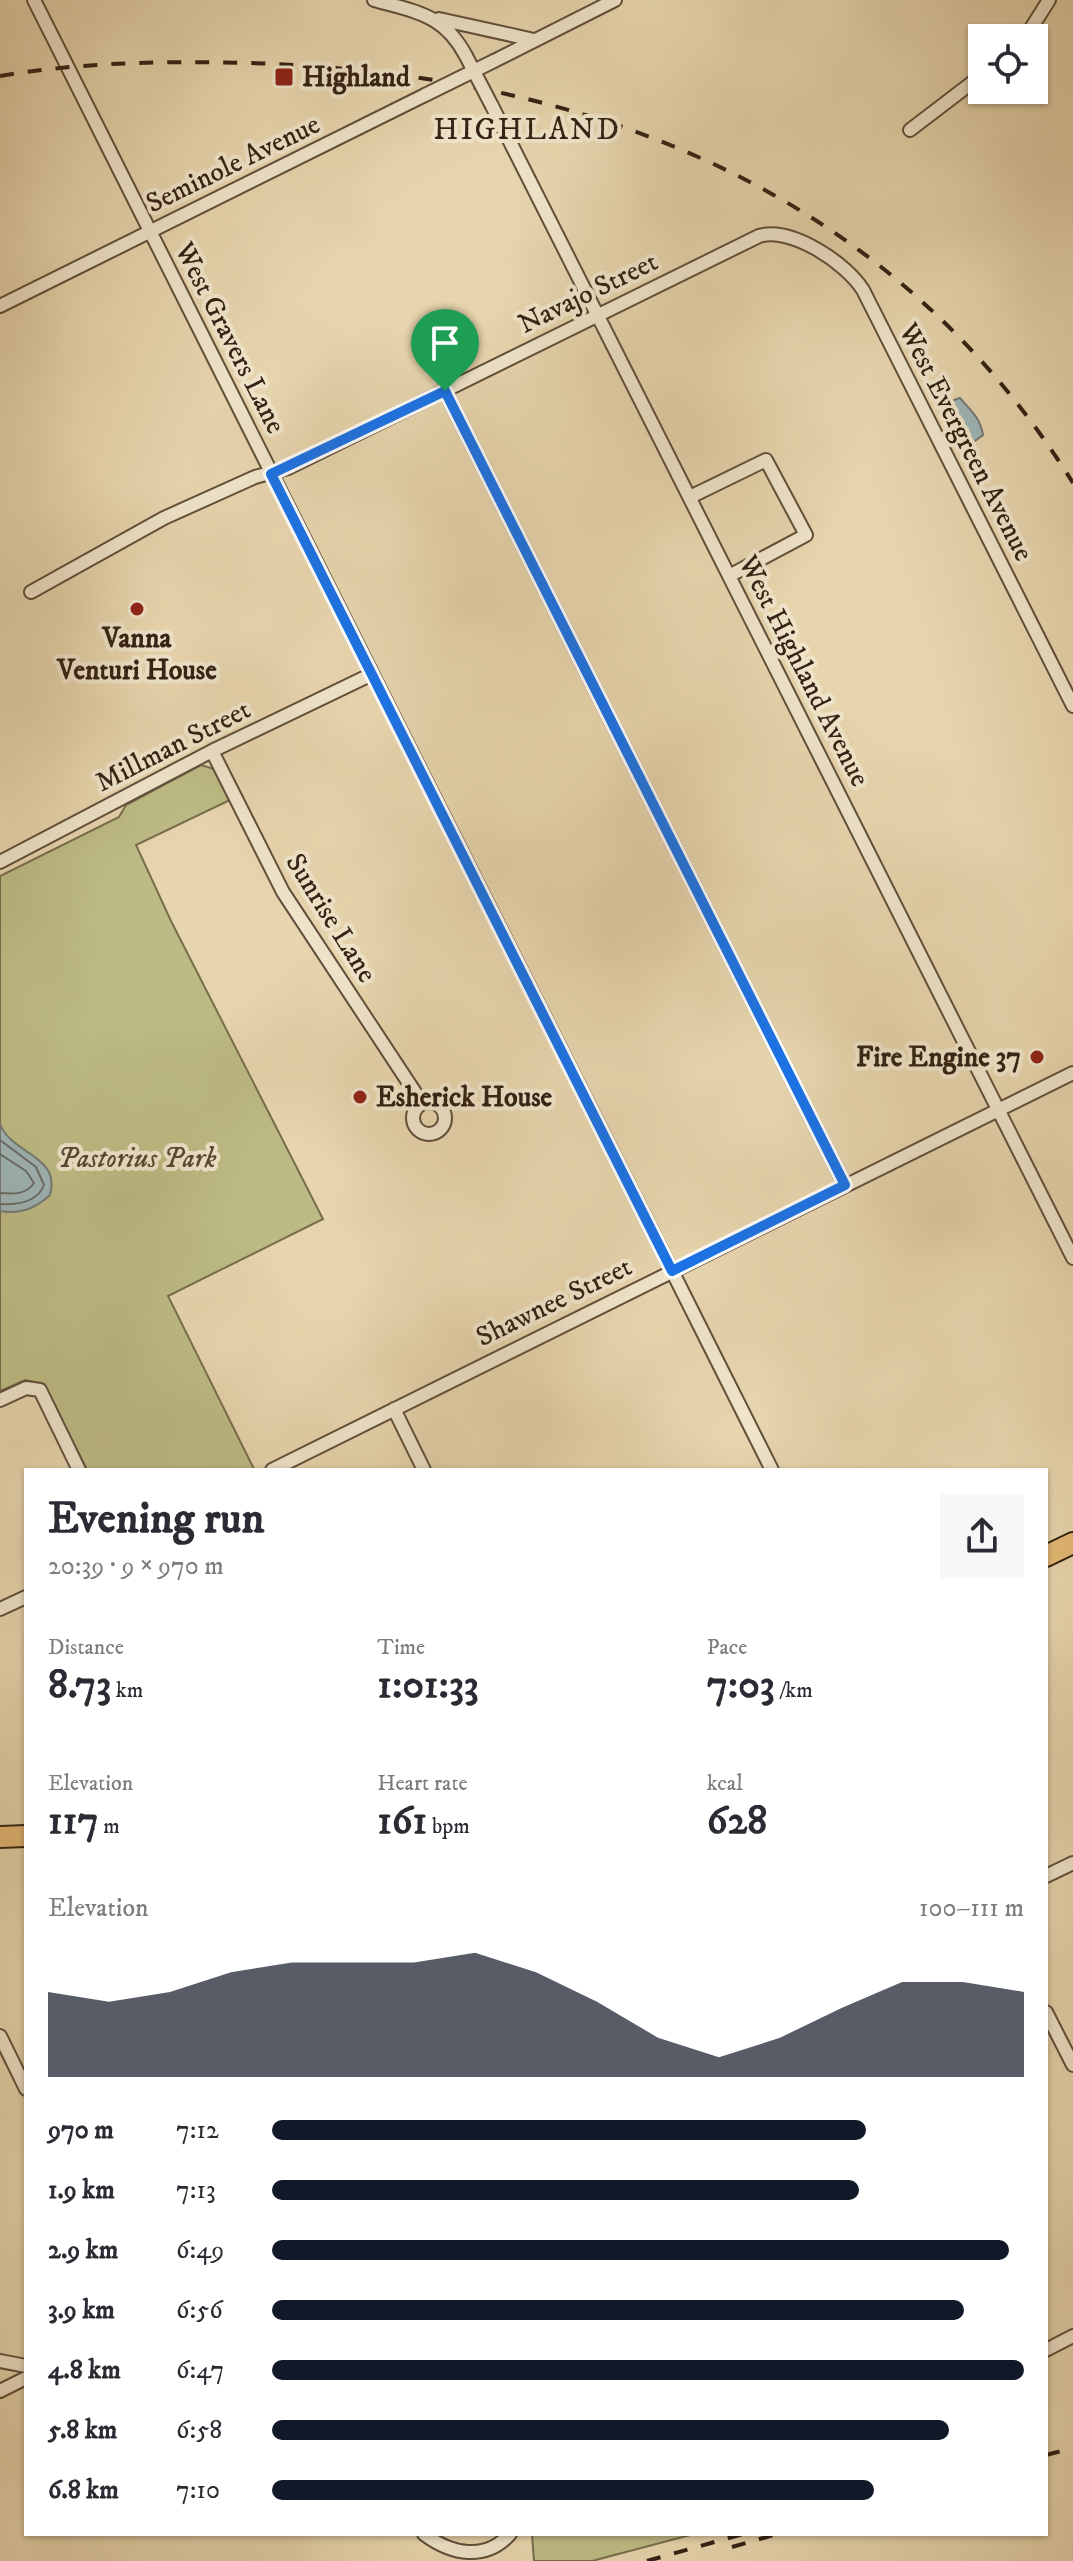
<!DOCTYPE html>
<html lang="en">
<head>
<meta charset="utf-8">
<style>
  :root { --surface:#fff; --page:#f7f7f7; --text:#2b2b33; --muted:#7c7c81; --accent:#111827 }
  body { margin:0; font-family:"IM FELL DW Pica",serif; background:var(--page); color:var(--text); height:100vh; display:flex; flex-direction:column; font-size:30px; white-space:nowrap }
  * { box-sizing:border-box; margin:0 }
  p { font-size:26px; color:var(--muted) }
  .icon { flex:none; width:44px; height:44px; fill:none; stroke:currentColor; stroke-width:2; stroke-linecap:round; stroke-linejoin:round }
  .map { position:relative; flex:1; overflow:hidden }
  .drawer { position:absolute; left:24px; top:1468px; width:1024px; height:1068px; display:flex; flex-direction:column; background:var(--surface); border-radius:0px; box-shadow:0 2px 6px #0004 }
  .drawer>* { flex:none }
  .controls { position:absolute; left:968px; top:24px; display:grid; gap:16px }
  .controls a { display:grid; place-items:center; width:80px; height:80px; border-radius:0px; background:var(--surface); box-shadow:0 2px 6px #0004; font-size:40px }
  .pin { position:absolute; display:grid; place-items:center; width:68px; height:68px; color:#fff; margin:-82px -34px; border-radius:50% 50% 50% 0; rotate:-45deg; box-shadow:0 0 8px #0007 }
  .pin .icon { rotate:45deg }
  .round { display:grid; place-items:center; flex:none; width:84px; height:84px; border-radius:0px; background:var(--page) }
  .overview { display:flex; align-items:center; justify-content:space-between; height:136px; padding:0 24px }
  h1 { font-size:44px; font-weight:800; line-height:60px }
  .metrics { display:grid; grid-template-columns:repeat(3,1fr); gap:12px; height:136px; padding:8px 24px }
  .metrics div { display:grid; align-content:center }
  .metrics b { font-size:40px; font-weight:800 }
  .metrics small { font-size:22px; font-weight:400 }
  .metrics p { font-size:22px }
  .chart { height:224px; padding:16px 24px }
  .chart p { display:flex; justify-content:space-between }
  .chart svg { width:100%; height:144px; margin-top:8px; fill:var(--accent); opacity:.7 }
  ul { padding:0 24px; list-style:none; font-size:26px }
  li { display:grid; grid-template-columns:128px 96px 1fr; align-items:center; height:60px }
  li i { height:20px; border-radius:10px; background:var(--accent) }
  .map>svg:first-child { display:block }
</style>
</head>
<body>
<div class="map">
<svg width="1073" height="2561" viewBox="0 0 1073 2561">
  <rect width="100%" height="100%" fill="#e7d5ad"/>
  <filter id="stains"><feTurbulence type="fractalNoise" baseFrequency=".0025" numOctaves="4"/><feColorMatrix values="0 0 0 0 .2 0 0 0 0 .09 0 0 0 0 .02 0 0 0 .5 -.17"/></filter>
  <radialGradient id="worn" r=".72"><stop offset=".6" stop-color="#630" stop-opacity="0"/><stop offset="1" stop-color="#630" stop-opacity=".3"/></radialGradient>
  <path fill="#bdbb85" stroke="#786e4d" stroke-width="2" d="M 201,765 L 214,769 L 230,800 L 136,845 L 171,921 L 323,1219 L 168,1296 L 254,1469 L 87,1470 L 44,1384 L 25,1380 L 0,1391 L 0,876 L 119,817 L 126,805 Z
    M 532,2534 L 694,2534 L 592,2561 L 534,2561 Z"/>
  <path fill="#9eb5b7" stroke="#747a76" stroke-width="2" d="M 960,398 C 971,411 980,417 983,435 L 971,444 C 958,432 953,419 951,401 Z
    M 0,1124 C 12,1155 61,1155 50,1195 C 36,1208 20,1215 0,1211 Z"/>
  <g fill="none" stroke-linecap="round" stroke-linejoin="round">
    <path stroke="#696c66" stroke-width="2" d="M 0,1140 L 36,1167 L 44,1185 C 37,1203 17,1205 0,1204
      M 0,1154 L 26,1171 L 34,1183 C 26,1195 13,1194 0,1193"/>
    <g stroke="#614f3b" stroke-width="16">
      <path id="street" d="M 34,0 L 772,1470
        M 374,0 C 416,12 444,14 466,56
        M 439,19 L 534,40
        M 1025,38 L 1049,0
        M 494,61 L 615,0
        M 492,106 L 1073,1258
        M 910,130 L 982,75
        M 0,306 L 425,95
        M 445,391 L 845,1185
        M 690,497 L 766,460 L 806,535 L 729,576
        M 31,592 L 164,518 L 255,477 L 288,468 L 759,236 C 791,226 846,263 863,290 L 1073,706
        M 212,751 L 283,892 L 422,1103
        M 0,862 L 212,751 L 370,675
        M413 1118a16 16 0 1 1 32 0a16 16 0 1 1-32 0Z
        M 0,1400 L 26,1388 L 40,1390 L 79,1470
        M 394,1409 L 424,1470
        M 272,1470 L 1073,1073
        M 0,1609 L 26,1597
        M 1046,1876 L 1073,1863
        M 1046,2012 L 1073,2065
        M 0,2036 L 26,2089
        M 1046,2350 L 1073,2336
        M 0,2361 L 26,2366
        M 0,2391 L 26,2378
        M 424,2534 C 452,2555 486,2561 510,2534"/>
    </g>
    <g stroke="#342215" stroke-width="24">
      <path id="primary" d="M 1046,1556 L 1073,1543
        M 0,1837 L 26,1836"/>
    </g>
    <use href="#street" stroke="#efe4ca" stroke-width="12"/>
    <use href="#primary" stroke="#e4ba76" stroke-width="20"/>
    <path stroke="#342215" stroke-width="4" stroke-dasharray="14 14" stroke-linecap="butt" d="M 0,76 C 83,62 165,61 250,63 C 585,73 889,188 1073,483
      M 1046,2455 L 1073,2448
      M 732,2547 L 777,2534
      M 647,2561 L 743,2534"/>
    <g stroke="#614f3b" stroke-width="16" stroke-linecap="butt">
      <path id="street-bridge" d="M 466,56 L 492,106
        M 425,95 L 494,61"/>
    </g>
    <use href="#street-bridge" stroke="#efe4ca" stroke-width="12"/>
  </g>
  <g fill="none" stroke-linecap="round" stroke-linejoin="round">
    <g stroke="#fff" stroke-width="16">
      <path id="route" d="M 445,391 L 845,1185 L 672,1271 L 271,474 Z"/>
    </g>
    <use href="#route" stroke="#1a73e8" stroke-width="10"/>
  </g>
  <g fill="#8f2418" stroke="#efe4ca" stroke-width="3">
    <rect x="274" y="67" width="20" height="20" rx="4"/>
    <circle cx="137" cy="609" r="8"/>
    <circle cx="1037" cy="1057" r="8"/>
    <circle cx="360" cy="1097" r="8"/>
  </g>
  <g text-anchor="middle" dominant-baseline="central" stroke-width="8" stroke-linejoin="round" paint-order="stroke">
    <g font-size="28" font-weight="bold" fill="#342215" stroke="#efe4ca" text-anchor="start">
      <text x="302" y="77">Highland</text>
      <text x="137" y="638" text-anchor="middle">Vanna<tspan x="137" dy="32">Venturi House</tspan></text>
      <text x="1021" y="1057" text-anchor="end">Fire Engine 37</text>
      <text x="376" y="1097">Esherick House</text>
    </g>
    <g font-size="28" fill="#342215" stroke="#efe4ca">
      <text transform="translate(233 164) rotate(-26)">Seminole Avenue</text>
      <text transform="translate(588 293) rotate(-26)">Navajo Street</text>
      <text transform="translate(230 338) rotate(63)">West Gravers Lane</text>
      <text transform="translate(966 442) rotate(63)">West Evergreen Avenue</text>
      <text transform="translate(804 671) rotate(63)">West Highland Avenue</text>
      <text transform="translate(173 746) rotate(-27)">Millman Street</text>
      <text transform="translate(331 918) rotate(58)">Sunrise Lane</text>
      <text transform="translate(554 1302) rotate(-26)">Shawnee Street</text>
    </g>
    <g font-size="28" font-style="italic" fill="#564831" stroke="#efe4ca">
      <text x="137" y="1158">Pastorius Park</text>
    </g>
    <g font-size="30" letter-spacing="2" fill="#342215" stroke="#efe4ca">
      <text x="527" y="130">HIGHLAND</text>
    </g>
  </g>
  <rect width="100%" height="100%" filter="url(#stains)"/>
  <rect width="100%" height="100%" fill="url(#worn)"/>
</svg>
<div class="controls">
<a><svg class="icon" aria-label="locate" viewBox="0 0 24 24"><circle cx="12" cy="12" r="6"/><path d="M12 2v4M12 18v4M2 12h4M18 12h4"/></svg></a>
</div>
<div class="pin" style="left:445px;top:391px;background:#1e9e55"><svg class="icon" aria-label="arrive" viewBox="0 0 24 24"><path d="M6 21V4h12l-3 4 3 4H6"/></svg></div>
<section class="drawer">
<div class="overview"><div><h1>Evening run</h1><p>20:39 · 9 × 970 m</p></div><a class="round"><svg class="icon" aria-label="share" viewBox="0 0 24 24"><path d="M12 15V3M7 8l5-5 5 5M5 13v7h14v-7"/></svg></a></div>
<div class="metrics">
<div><p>Distance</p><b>8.73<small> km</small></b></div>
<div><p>Time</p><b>1:01:33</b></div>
<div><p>Pace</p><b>7:03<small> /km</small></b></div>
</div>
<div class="metrics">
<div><p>Elevation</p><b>117<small> m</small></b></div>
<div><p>Heart rate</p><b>161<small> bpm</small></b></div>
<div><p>kcal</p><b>628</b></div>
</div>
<div class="chart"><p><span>Elevation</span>100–111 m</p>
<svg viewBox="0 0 160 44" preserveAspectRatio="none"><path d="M0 44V18L10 21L20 18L30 12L40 9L50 9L60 9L70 6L80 12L90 21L100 32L110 38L120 32L130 23L140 15L150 15L160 18V44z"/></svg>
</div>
<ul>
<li><b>970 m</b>7:12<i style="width:79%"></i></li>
<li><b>1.9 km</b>7:13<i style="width:78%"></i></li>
<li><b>2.9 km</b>6:49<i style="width:98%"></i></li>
<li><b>3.9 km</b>6:56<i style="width:92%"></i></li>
<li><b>4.8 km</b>6:47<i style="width:100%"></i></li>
<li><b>5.8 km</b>6:58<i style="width:90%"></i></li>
<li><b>6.8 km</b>7:10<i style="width:80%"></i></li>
</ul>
</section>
</div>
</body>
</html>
